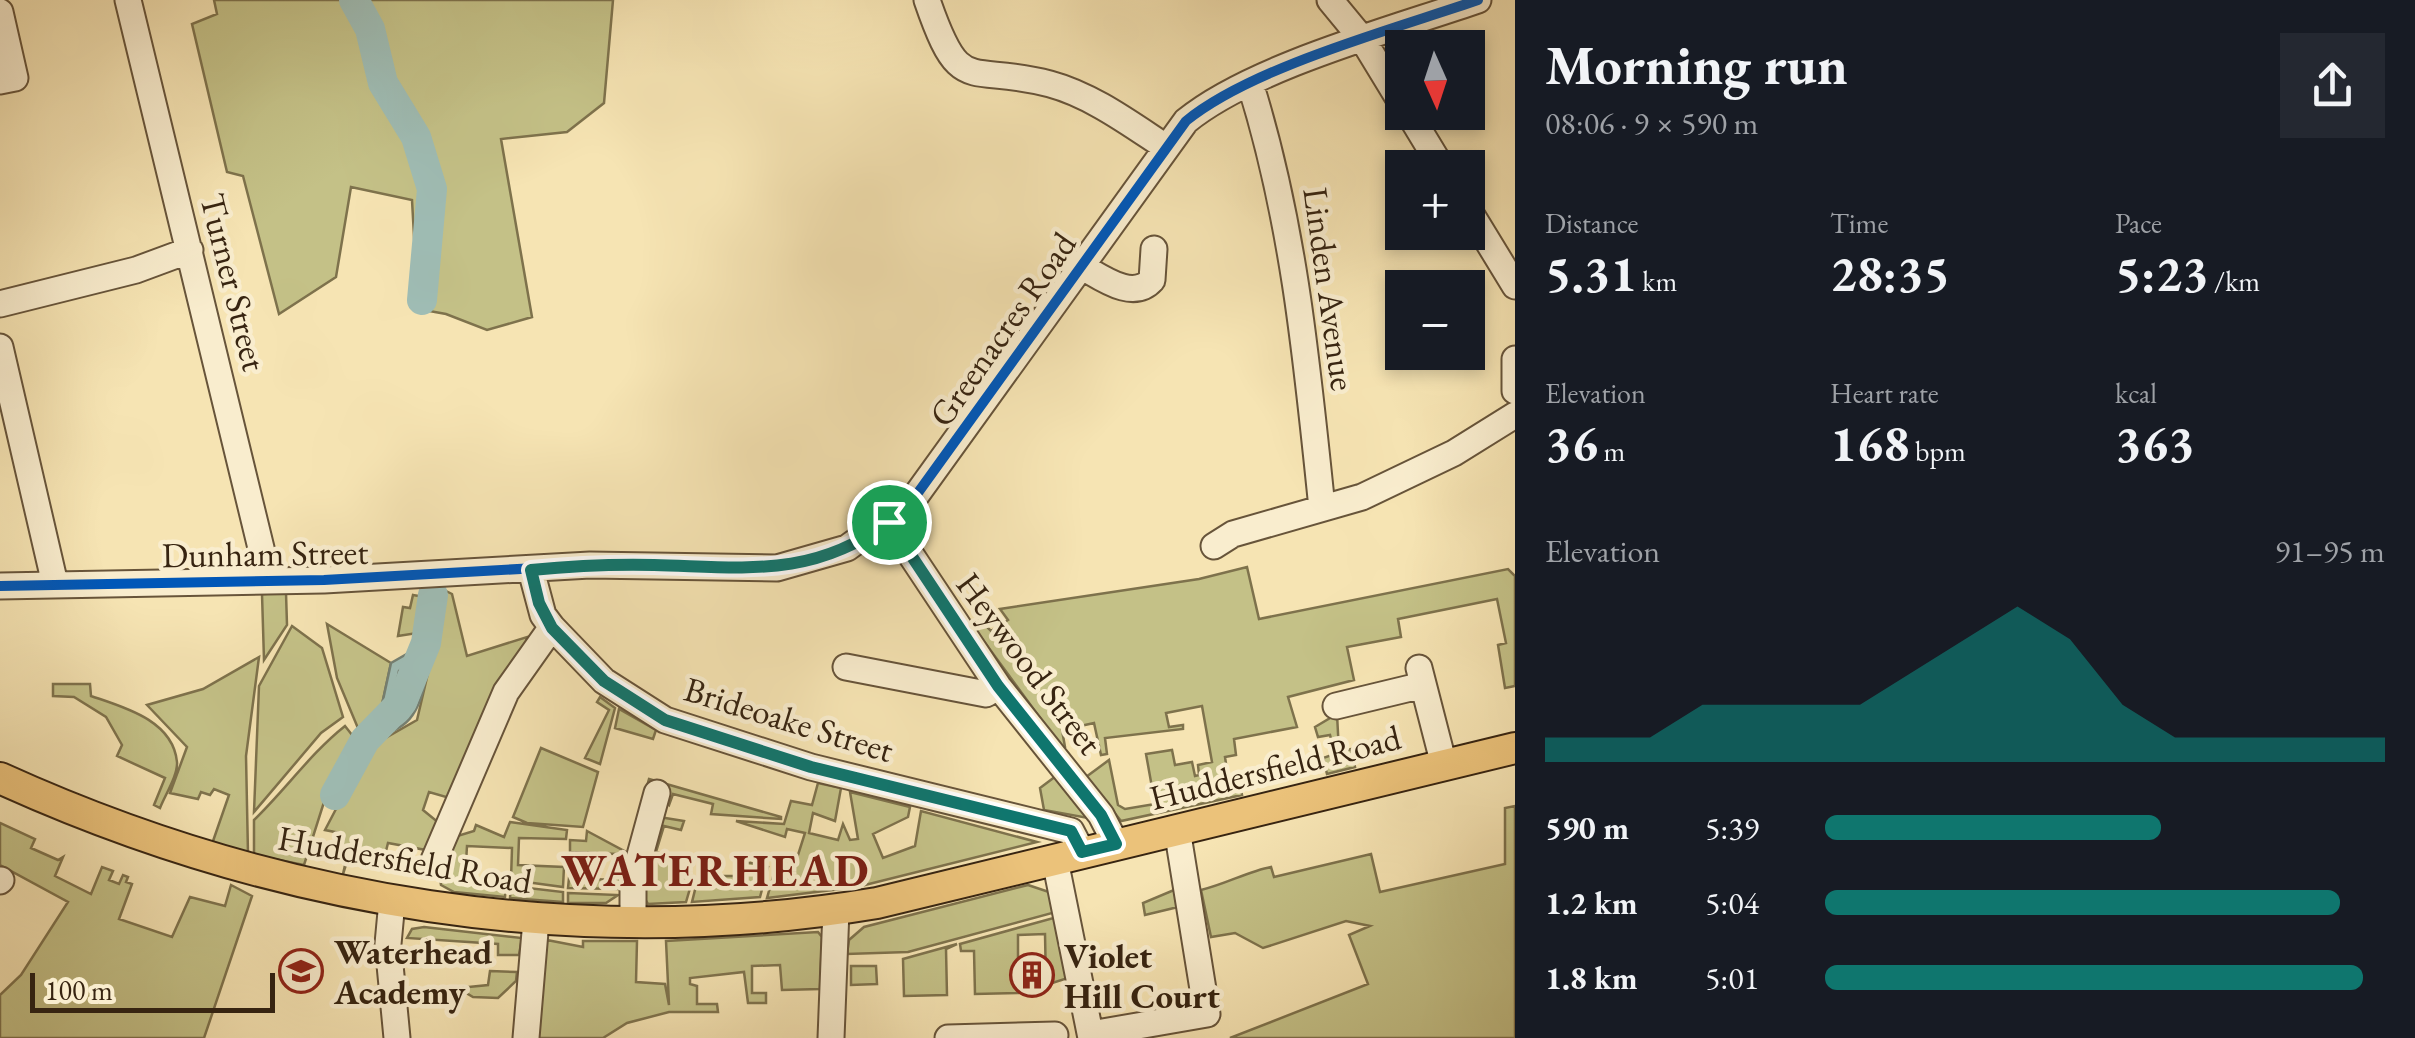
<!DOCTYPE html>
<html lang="en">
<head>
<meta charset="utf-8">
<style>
  :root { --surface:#171b24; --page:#242831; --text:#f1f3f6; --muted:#9ea1a6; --accent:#0f766e }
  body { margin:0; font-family:"EB Garamond",serif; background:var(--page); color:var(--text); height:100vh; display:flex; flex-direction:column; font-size:38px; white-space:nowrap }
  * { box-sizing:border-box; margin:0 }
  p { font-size:32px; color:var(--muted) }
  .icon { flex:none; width:55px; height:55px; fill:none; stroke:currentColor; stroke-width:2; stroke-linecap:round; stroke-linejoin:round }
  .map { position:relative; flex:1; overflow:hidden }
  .panel { display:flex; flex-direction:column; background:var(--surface); width:900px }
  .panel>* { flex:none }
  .needle { width:65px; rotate:177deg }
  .buttons { position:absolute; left:1385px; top:30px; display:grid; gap:20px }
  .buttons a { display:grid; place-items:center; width:100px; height:100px; border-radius:0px; background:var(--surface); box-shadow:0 5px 15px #0003; font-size:50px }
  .scale { position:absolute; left:30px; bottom:25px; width:245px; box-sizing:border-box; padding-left:10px; border:5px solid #372411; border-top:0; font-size:28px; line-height:35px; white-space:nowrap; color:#372411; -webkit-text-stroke:8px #f9edce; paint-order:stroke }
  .pin { position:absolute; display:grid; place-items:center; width:85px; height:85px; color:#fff; margin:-42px; border:5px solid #fff; border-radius:50%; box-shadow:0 2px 10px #0007 }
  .round { display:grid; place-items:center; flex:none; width:105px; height:105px; border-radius:0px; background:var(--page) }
  .headline { display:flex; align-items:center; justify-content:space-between; height:170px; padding:0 30px }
  h1 { font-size:55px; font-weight:700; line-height:75px }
  .stats { display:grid; grid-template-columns:repeat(3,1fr); gap:15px; height:170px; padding:10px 30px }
  .stats div { display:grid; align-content:center }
  .stats b { font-size:50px; font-weight:700 }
  .stats small { font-size:28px; font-weight:400 }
  .stats p { font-size:28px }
  .chart { height:280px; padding:20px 30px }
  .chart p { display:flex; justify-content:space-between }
  .chart svg { width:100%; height:180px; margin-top:10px; fill:var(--accent); opacity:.7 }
  ul { padding:0 30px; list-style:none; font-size:32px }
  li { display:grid; grid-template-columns:160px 120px 1fr; align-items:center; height:75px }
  li i { height:25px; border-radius:12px; background:var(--accent) }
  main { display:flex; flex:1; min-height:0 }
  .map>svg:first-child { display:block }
</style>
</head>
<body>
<main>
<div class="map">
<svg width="1515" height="1038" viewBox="0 0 1515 1038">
  <rect width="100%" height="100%" fill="#f6e4b3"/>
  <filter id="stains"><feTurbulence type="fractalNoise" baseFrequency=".002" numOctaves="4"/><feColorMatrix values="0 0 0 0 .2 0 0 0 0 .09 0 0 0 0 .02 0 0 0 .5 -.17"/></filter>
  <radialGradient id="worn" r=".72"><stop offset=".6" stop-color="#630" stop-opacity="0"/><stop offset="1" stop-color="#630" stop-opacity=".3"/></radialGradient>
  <path fill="#c4c187" stroke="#7e724c" stroke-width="2.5" d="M 214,0 L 613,0 L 604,103 L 567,132 L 501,139 L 532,317 L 487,330 L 446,314 L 418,309 L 412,200 L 351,187 L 336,277 L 279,314 L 243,176 L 227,172 L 192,24 L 217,14 Z
    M 1247,567 L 1259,619 L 1508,569 L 1515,576 L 1515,686 L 1505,688 L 1498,645 L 1506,643 L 1497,599 L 1398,619 L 1401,637 L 1347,647 L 1354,680 L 1288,697 L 1297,727 L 1234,739 L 1236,755 L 1225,757 L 1228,777 L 1239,776 L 1242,795 L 1121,821 L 1086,777 L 1109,760 L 1118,805 L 1125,809 L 1155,804 L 1146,754 L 1172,750 L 1175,765 L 1192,762 L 1195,776 L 1199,775 L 1198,765 L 1212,762 L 1202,706 L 1166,713 L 1169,727 L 1183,725 L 1183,729 L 1105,738 L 1107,754 L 1101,755 L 1094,723 L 1062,730 L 1065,747 L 1062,748 L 972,625 L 979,619 L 991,631 L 1008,620 L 1000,609 L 1199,579 Z
    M 446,591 L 452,594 L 467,656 L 527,637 L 524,650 L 456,793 L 446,797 L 429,792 L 423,810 L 439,823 L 426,850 L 388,843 L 384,859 L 350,852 L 343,874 L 348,852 L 337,849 L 340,833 L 325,830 L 368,748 L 417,720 L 432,656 L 439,592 Z
    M 286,593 L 287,625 L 264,660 L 262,594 Z
    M 413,595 L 430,598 L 424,632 L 398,636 L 403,607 L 410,608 Z
    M 327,624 L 391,663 L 378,723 L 360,733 L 337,678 Z
    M 292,626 L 322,648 L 343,717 L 321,733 L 254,812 L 259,686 Z
    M 259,657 L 246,756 L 248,854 L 212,844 L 229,795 L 214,789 L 210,795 L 201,792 L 198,799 L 170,793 L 187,747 L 147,705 L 203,689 Z
    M 53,684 L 90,684 L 91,696 C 123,707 173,720 177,762 C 178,775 165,795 160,808 L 154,805 L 165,778 L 117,756 L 122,745 L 106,717 L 74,697 L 53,696 Z
    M 600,697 L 615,708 L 600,764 L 585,758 L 609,710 L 597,702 Z
    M 619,709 L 656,730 L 653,739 L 615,728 Z
    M 1337,714 L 1339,752 L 1351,749 L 1355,767 L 1327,774 L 1323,758 L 1335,754 L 1330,735 L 1318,737 L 1315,727 Z
    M 345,726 L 356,740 L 331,780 L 304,865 L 254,855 L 254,820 C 286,789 311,753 345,726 Z
    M 541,748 L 598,772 L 583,827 L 527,823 L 513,817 Z
    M 1056,776 L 1088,818 L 1044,810 L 1040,788 Z
    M 649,779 L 781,817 L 781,819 L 711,814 L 713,804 L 673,794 L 669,805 L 647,786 Z
    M 818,783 L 841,788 L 835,821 L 813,813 L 809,833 L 838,840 L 843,824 L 850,840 L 858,839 L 850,792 L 910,807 L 908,817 L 873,834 L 883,858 L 915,846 L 921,811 L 1037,842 L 857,887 L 767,898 L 775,870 L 792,874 L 805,833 L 787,829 L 785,837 L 736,821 L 784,824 L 791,801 L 812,805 Z
    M 1515,806 L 1515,1038 L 1230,1038 L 1368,984 L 1349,935 L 1370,926 L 1346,921 L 1263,948 L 1235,933 L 1211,937 L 1201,890 C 1226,884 1249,871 1271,867 L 1274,877 L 1371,854 L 1380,892 L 1505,864 L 1505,808 Z
    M 659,817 L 684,821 L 681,830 L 664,826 L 656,852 L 673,857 L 670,871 L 693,878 L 686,902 L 648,904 L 640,891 Z
    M 510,822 L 567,830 L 566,839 L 519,838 L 518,865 L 564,867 L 563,887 L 511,880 L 512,848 L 467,846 L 465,879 L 506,885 L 505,897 L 454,892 L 441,885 L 439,872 L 454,837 L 474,831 L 476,825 L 504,837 Z
    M 0,823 L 35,839 L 31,848 L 58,860 L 63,857 L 55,876 L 91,894 L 102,867 L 113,871 L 109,880 L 119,884 L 123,875 L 128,877 L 126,882 L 132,884 L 119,919 L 172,937 L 190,897 L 225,906 L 231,885 L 252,896 L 204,1038 L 0,1038 L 0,995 L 21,975 L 68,902 L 0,865 Z
    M 587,831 L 626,852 L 620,889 L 568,888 L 569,878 L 615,880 L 616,854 L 570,852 L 570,840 L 586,841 Z
    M 747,862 L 768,867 L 760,897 L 692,902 L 698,878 L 720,884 L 723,876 L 744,876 Z
    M 1028,885 L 1049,892 L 1056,912 L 908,952 L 847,954 L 849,940 L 864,927 Z
    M 511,886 L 563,892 L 563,902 L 510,898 Z
    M 1174,890 L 1178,907 L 1145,915 L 1143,903 Z
    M 568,893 L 618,895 L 606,903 L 568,903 Z
    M 1057,917 L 1068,978 L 1046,985 L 1045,934 L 1018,935 L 1018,993 L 975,994 L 974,951 L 961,951 L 960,944 Z
    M 424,927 L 522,938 L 519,955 L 498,955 L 498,944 L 407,938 L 412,929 Z
    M 818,932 L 822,937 L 820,989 L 782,990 L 780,965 L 752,966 L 752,993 L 766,993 L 766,1003 L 748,1003 L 744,972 L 690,978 L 690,984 L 697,986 L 697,1004 L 717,1004 L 718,1012 L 669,1012 L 627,1023 L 603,1038 L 538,1038 L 547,940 L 583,947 L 583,941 L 637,941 L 636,982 L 665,984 L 669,1005 L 666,941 Z
    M 957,944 L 946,949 L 947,995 L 904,996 L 903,959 Z
    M 851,966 L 876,966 L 877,984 L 851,985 Z
    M 490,971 L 517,972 L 516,981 L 498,998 L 473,997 L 458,988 L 488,985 Z"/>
  <path fill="#9fbdb5" stroke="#758073" stroke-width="2.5" d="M 426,643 C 430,666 424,710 403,725 C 393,732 380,737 369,744 L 360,733 L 378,723 L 391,663 Z"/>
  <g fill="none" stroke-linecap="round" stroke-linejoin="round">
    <path stroke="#6b7063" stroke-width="2.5" d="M 409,663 L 416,667 C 413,685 411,708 394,716 L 391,711 L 399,671 Z"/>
    <path stroke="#9fbdb5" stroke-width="30" d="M 354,0 L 370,29 L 383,83 L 416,137 L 432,189 L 422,300
      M 335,795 L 365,740 L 402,702 L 426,643 L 433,595"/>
    <g stroke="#67543a" stroke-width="29">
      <path id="minor" d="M 128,0 L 269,581
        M 927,0 C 961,99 967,62 1050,84 C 1091,95 1129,123 1164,146
        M 1330,0 L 1363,40 L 1402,104
        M 0,12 L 15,78 L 0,81
        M 1250,83 C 1294,223 1307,363 1322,508
        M 1408,112 L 1442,168
        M 1468,209 L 1515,286
        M 1079,265 C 1100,276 1132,302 1152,280 L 1154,249
        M 0,304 L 136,270 L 190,250
        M 0,347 L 55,584
        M 1515,359 L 1515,391
        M 889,522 L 998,686 L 1101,815 L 1116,844
        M 1214,546 L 1233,534 L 1362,497 L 1454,453 L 1515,415
        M 531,570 L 543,615 L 552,627 L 604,681 L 665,720 L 811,767 L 1071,831 L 1082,852
        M 0,586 L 324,580 L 590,565 L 777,568 L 847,548 L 912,501 L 1186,121 C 1252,67 1394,29 1478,0
        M 846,667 L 986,694 L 998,686
        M 1419,668 L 1444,765
        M 1336,706 L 1423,685
        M 434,860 L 506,692 L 552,627
        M 1055,860 L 1091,1038
        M 0,881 L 1,880
        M 392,901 L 388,944 L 397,1038
        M 633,924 L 633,881 L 657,793
        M 1091,1034 L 1207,1014 L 1177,829
        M 526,1038 L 536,920
        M 831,1038 L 836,910
        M 948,1038 L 1055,1035"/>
    </g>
    <g stroke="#372411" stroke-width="34">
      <path id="major" d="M 0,778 C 275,903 578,953 877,903 L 1515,748"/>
    </g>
    <use href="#minor" stroke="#f9edce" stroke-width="25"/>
    <use href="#major" stroke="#ebc27a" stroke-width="30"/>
    <g stroke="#f9edce" stroke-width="16">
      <path id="cycleway" d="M 531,570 L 543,615 L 552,627 L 604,681 L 665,720 L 811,767 L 1071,831 L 1082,852
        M 0,586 L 324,580 L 590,565 L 777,568 L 847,548 L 912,501 L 1186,121 C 1252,67 1394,29 1478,0"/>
    </g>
    <use href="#cycleway" stroke="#0057b8" stroke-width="10"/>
  </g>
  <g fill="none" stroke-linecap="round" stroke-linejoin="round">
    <g stroke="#fff" stroke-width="20">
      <path id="route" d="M 889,522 L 998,686 L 1101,815 L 1116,844 L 1082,852 L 1071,831 L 811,767 L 665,720 L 604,681 L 552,628 L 539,603 L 531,570 C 572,566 613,564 654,565 C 744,567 811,579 889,522 Z"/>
    </g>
    <use href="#route" stroke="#0f766e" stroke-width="12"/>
  </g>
  <defs>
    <g id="school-ring" transform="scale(2.25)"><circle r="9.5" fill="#f9edce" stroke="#8f2418" stroke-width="1.5"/><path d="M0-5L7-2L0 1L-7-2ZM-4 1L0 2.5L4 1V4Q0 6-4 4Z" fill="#8f2418"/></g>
    <g id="building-ring" transform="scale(2.25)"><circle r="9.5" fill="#f9edce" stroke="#8f2418" stroke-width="1.5"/><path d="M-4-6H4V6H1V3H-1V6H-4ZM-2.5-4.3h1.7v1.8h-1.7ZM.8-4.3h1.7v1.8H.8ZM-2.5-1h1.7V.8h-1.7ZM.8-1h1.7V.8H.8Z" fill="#8f2418"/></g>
  </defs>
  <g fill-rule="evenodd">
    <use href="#school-ring" x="301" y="971"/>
    <use href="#building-ring" x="1032" y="975"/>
  </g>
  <g text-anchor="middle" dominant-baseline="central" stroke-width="9" stroke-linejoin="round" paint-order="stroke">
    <g font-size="35" fill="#372411" stroke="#f9edce">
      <text transform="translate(234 282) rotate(76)">Turner Street</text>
      <text transform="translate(1330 289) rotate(82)">Linden Avenue</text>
      <text transform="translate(1002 329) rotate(-55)">Greenacres Road</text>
      <text transform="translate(265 553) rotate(-1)">Dunham Street</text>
      <text transform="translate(1030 663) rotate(53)">Heywood Street</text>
      <text transform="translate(789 719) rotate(17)">Brideoake Street</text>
      <text transform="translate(1275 767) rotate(-14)">Huddersfield Road</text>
      <text transform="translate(405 859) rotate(10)">Huddersfield Road</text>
    </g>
    <g font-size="35" font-weight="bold" fill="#372411" stroke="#f9edce" text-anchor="start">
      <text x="334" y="951">Waterhead<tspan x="334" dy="40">Academy</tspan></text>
      <text x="1064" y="955">Violet<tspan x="1064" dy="40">Hill Court</tspan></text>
    </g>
    <g font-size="45" font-weight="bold" letter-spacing="2.5" fill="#7a1f14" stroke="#f9edce">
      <text x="716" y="870">WATERHEAD</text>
    </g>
  </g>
  <rect width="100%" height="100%" filter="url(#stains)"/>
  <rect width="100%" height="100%" fill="url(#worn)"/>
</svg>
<div class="buttons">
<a><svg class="needle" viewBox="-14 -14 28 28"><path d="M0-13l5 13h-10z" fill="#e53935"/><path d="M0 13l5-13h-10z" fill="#9ea1a6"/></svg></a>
<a>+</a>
<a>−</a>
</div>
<div class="scale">100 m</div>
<div class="pin" style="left:889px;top:522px;background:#1e9e55"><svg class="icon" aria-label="arrive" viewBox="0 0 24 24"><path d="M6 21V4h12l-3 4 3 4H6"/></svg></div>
</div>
<section class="panel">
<div class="headline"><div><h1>Morning run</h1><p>08:06 · 9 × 590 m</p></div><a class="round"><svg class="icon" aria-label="share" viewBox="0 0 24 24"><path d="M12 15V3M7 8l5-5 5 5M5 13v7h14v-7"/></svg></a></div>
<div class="stats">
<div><p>Distance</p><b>5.31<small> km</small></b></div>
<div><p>Time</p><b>28:35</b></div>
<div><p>Pace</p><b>5:23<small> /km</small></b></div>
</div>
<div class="stats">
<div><p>Elevation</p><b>36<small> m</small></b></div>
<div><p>Heart rate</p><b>168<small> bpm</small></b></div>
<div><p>kcal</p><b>363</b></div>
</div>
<div class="chart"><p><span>Elevation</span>91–95 m</p>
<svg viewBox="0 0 160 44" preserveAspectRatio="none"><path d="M0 44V38L10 38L20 38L30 30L40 30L50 30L60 30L70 22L80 14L90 6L100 14L110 30L120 38L130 38L140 38L150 38L160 38V44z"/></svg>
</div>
<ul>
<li><b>590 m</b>5:39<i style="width:60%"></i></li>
<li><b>1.2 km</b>5:04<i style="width:92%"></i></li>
<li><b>1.8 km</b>5:01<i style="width:96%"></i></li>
</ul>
</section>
</main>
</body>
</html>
